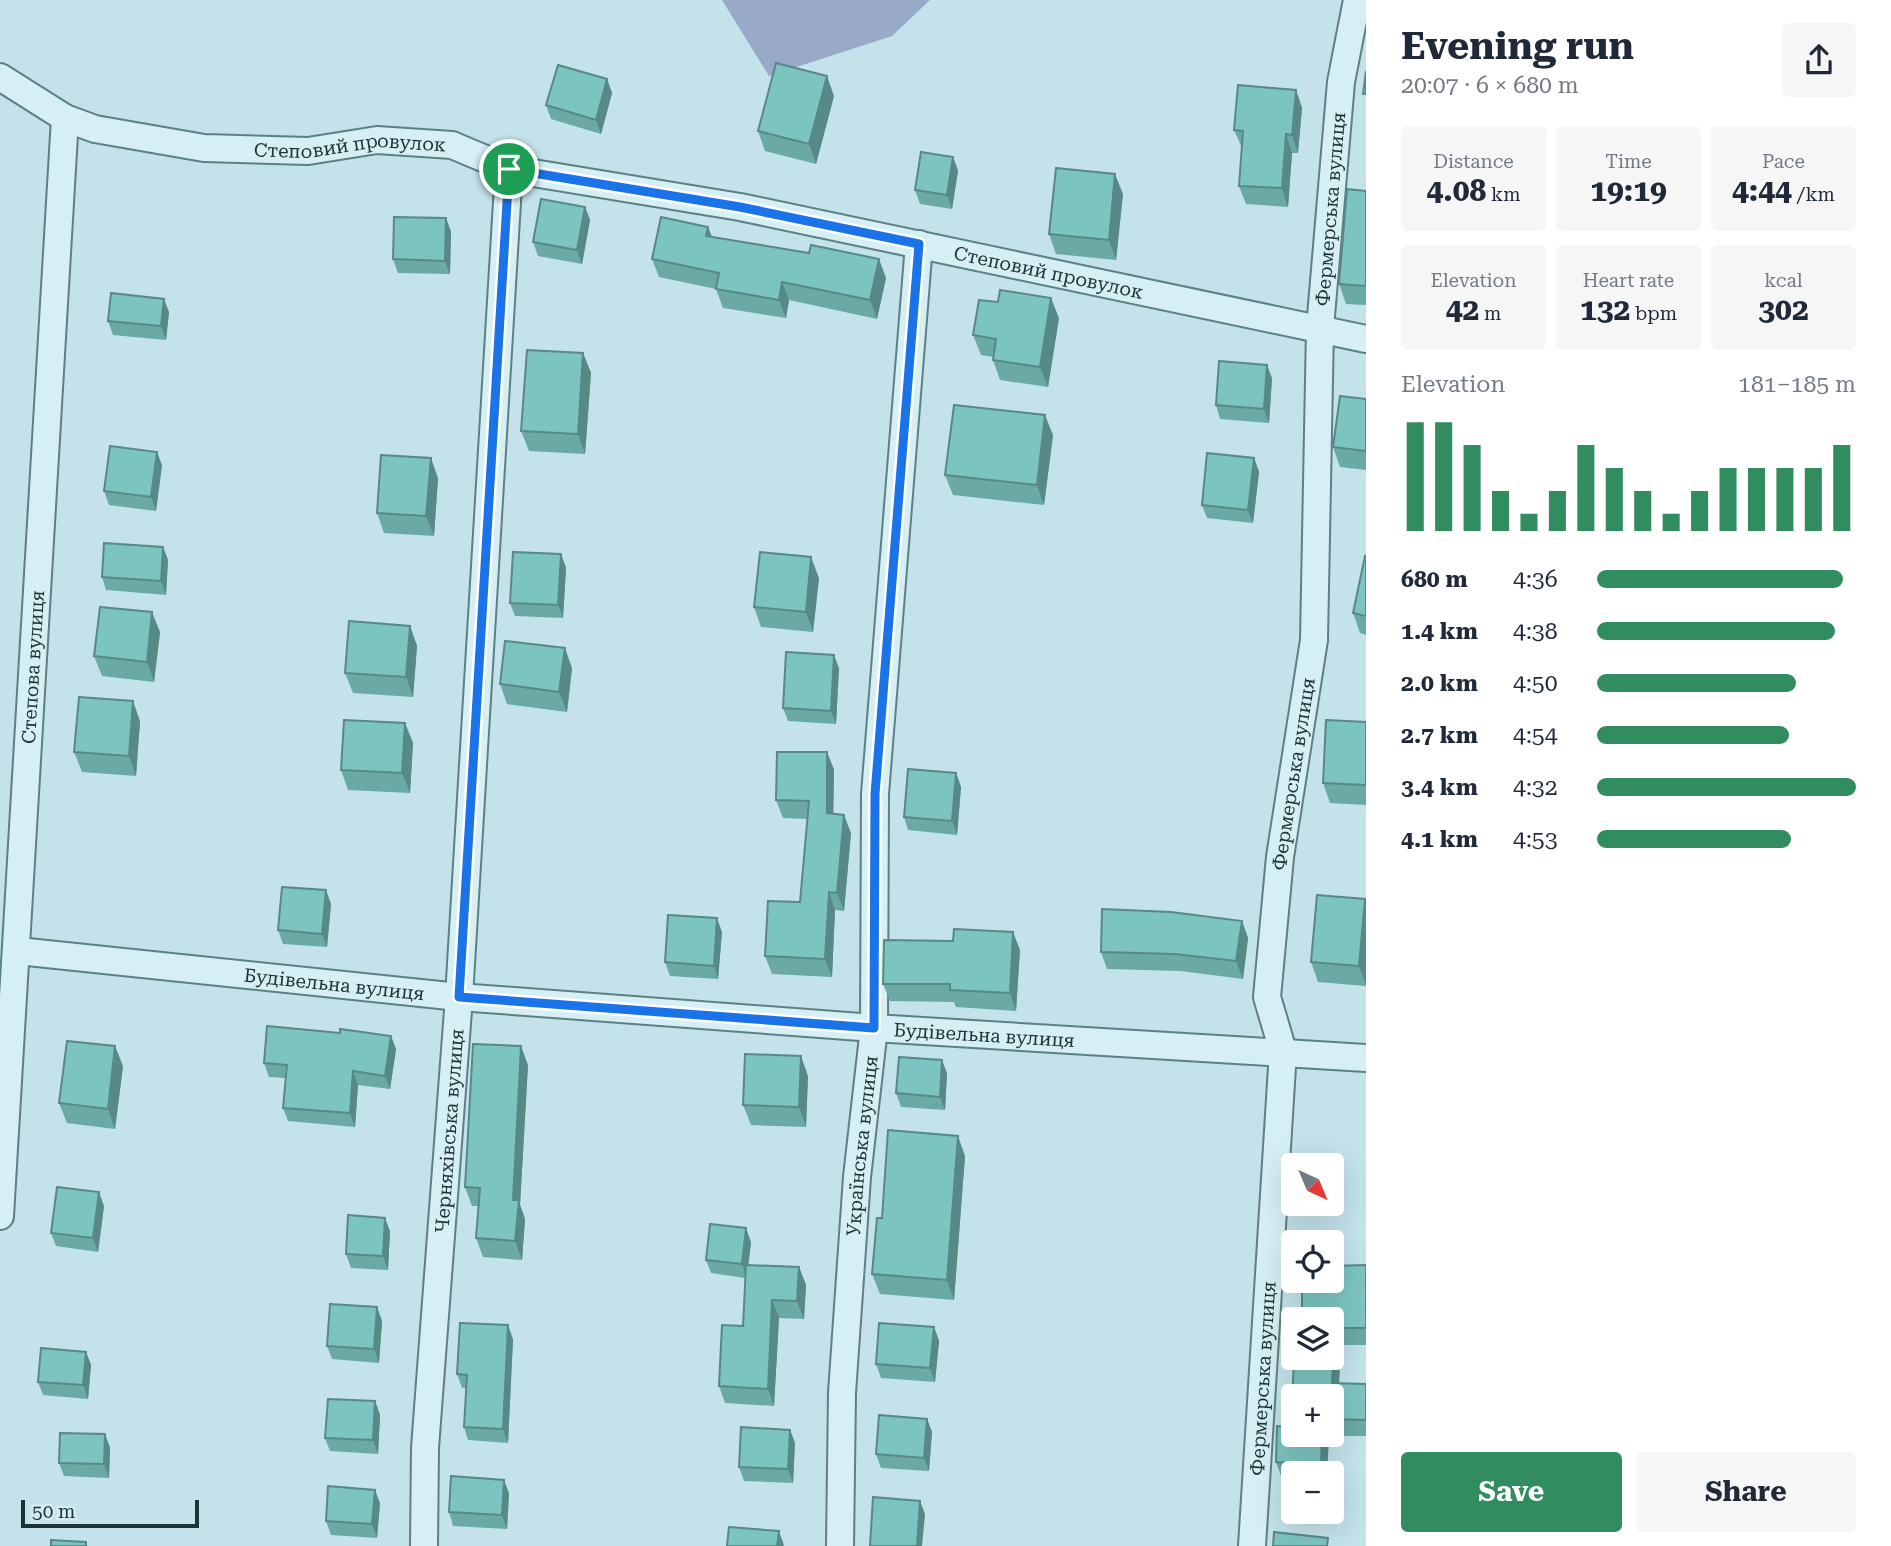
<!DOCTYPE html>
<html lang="en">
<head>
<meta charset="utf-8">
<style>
  :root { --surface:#fff; --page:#f6f6f7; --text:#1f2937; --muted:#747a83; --accent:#318c5f }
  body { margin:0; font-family:"Roboto Serif",serif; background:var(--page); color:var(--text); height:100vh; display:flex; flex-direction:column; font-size:26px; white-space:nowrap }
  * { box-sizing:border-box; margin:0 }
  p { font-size:23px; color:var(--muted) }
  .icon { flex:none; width:38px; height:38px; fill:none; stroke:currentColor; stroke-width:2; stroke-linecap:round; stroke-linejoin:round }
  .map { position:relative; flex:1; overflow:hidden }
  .drawer { display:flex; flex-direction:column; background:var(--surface); width:525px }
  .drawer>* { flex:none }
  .needle { width:46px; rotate:136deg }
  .fabs { position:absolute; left:1281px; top:1153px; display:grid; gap:14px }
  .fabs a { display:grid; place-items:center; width:63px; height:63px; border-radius:7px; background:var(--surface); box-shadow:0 7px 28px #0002; font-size:35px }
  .scale { position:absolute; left:21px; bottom:18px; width:178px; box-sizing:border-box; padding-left:7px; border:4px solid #1e3333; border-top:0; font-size:19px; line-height:24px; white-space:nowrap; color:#1e3333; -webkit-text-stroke:5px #d2ebf2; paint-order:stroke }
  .pin { position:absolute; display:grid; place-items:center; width:60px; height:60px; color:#fff; margin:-30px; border:4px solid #fff; border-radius:50%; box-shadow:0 2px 7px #0007 }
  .round { display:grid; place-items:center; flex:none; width:74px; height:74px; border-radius:7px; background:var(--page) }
  .head { display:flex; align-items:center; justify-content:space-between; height:119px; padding:0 35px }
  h1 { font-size:38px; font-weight:700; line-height:52px }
  .figures { display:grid; grid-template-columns:repeat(3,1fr); gap:10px; height:119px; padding:7px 35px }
  .figures div { display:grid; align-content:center; border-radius:7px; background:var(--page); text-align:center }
  .figures b { font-size:30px; font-weight:700 }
  .figures small { font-size:19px; font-weight:400 }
  .figures p { font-size:19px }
  .chart { height:196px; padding:14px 35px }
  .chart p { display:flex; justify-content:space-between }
  .chart svg { width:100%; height:126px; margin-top:7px; stroke:var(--accent); stroke-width:6 }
  .button { display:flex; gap:14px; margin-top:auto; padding:14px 35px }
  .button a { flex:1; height:80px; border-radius:7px; background:var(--accent); color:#fff; font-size:28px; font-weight:700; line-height:80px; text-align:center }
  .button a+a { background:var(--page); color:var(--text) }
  ul { padding:0 35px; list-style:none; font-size:23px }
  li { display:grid; grid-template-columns:112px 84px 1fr; align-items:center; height:52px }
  li i { height:18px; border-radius:9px; background:var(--accent) }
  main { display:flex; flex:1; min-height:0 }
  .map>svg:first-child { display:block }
</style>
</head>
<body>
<main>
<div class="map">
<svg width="1366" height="1546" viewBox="0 0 1366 1546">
  <rect width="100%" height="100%" fill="#c3e2ea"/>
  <path fill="#98aac7" d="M 722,0 L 930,0 L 892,36 L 769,76 Z"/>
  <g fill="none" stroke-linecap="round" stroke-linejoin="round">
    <g stroke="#5c8182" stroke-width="30">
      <g id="minor">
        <path id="s1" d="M 0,77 L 65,118 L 95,129 L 204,148 L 308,151 L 377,140 L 452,145 L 509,169 L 740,207 L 1366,339"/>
        <path id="s2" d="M 18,951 L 459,997 L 874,1028 L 1366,1058"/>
        <path id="s3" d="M 0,1216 L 65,118"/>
        <path id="s4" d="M 424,1546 L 425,1448 L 459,997 L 509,169"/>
        <path id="s5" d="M 840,1546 L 842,1393 L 857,1177 L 874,1028 L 875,794 L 919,244"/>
        <path id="s6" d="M 1252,1546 L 1283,1051 L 1267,997 L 1280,857 L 1314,640 L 1320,328 L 1341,82 L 1357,0"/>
      </g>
    </g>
    <use href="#minor" stroke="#d6eff5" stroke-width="26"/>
  </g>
  <path fill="#6ba9a4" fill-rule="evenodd" d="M 607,79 L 612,93 L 601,134 L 551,119 L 546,105 Z
    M 1296,90 L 1302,108 L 1298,153 L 1292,153 L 1288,207 L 1246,204 L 1239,186 L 1242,148 L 1234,130 Z
    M 834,96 L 816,164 L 765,151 L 758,131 Z
    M 953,157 L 958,171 L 952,209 L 920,204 L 915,190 Z
    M 1366,191 L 1366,305 L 1346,304 L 1339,284 Z
    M 1123,194 L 1116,260 L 1056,254 L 1049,234 Z
    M 585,207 L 590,220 L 582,264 L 538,256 L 533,242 Z
    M 446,218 L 451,232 L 450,274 L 398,273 L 393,259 Z
    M 708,227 L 712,237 L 886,278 L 877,319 L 789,300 L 786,318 L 723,308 L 716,289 L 659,277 L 652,259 Z
    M 169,312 L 166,340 L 113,335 L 108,321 Z
    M 1059,318 L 1048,387 L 1000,380 L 993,360 L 993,357 L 981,355 L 973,335 Z
    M 583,353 L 591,373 L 585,454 L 529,451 L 521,431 Z
    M 1272,378 L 1269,423 L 1220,419 L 1216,405 Z
    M 1366,399 L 1366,470 L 1340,467 L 1333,447 Z
    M 1053,435 L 1044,505 L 953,495 L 945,475 Z
    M 1254,458 L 1259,472 L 1253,523 L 1207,518 L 1202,505 Z
    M 162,465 L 156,511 L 109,505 L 104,491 Z
    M 438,478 L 434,536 L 384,533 L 377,513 Z
    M 163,547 L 168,560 L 166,595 L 106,590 L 102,577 Z
    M 561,554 L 566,568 L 563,618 L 515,616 L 510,603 Z
    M 1366,556 L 1366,635 L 1360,633 L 1353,613 Z
    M 819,578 L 813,632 L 761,627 L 754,607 Z
    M 410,626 L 417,646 L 413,697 L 353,693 L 345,673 Z
    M 160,632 L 154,682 L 102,676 L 94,656 Z
    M 572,668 L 567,712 L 507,704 L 500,684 Z
    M 839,668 L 836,724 L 788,721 L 783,708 Z
    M 140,721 L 136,776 L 82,772 L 74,752 Z
    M 1366,722 L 1366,805 L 1330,803 L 1323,783 Z
    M 405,723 L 413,743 L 410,793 L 348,790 L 341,770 Z
    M 827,752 L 834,770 L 833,814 L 851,833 L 844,911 L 835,910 L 832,977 L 772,974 L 765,956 L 800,902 L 807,819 L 783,818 L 776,800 Z
    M 956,773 L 961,787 L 957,835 L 908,830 L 904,817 Z
    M 1366,901 L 1366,986 L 1318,982 L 1311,962 Z
    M 331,904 L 327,947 L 283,944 L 278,930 Z
    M 1242,921 L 1248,938 L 1243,979 L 1181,971 L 1107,969 L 1101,952 Z
    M 722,932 L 718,979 L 670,976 L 665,962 Z
    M 1020,950 L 1016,1011 L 956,1007 L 954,1002 L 890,1001 L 883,984 Z
    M 340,1033 L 391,1036 L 396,1049 L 390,1089 L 358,1085 L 355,1127 L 288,1121 L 283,1108 L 286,1078 L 269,1077 L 264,1063 Z
    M 528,1065 L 520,1205 L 525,1219 L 522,1260 L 483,1257 L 476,1238 L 479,1206 L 472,1206 L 465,1187 Z
    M 123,1066 L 115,1129 L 67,1123 L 59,1103 Z
    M 947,1073 L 945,1110 L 901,1107 L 896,1093 Z
    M 808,1076 L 806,1127 L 751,1125 L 743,1105 Z
    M 965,1156 L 954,1300 L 880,1294 L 872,1274 L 882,1218 Z
    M 104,1206 L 98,1252 L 56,1246 L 51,1233 Z
    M 390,1231 L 388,1270 L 351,1268 L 346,1254 Z
    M 751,1242 L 748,1265 L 799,1267 L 806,1285 L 804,1319 L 779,1318 L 774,1406 L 725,1403 L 719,1386 L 743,1326 L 745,1278 L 711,1273 L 706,1260 Z
    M 1366,1265 L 1366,1345 L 1341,1345 L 1339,1383 L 1366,1384 L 1366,1436 L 1329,1436 L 1327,1474 L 1293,1474 L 1293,1479 L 1282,1479 L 1276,1462 L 1291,1427 L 1302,1359 L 1332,1320 ZM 1332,1396 L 1332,1435 L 1293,1435 Z
    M 377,1307 L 382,1321 L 379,1363 L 332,1359 L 327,1346 Z
    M 934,1327 L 939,1341 L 935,1382 L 881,1378 L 876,1364 Z
    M 513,1339 L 508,1443 L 468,1440 L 464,1427 L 466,1388 L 462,1388 L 457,1374 Z
    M 86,1352 L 91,1365 L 88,1399 L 43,1395 L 38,1382 Z
    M 375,1401 L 380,1415 L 378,1454 L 330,1451 L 325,1438 Z
    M 927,1419 L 932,1432 L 929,1471 L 881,1468 L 876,1454 Z
    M 790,1430 L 795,1443 L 793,1483 L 744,1481 L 739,1467 Z
    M 105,1434 L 110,1448 L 109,1478 L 64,1476 L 59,1463 Z
    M 509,1493 L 507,1529 L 453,1526 L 449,1512 Z
    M 380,1503 L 377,1538 L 331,1535 L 326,1521 Z"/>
  <path fill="#578986" d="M 827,76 L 834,96 L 816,164 L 809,144 Z
    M 607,79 L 612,93 L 601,134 L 596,120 Z
    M 1296,90 L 1302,108 L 1298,153 L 1292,135 Z
    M 1286,134 L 1292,153 L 1288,207 L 1282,188 Z
    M 953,157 L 958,171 L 952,209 L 947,195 Z
    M 1115,174 L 1123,194 L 1116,260 L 1109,240 Z
    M 585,207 L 590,220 L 582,264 L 577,250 Z
    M 446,218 L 451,232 L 450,274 L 445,261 Z
    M 708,227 L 715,245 L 706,236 Z
    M 879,259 L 886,278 L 877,319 L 870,300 Z
    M 782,282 L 789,300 L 786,318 L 779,300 Z
    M 1051,298 L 1059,318 L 1048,387 L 1040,367 Z
    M 164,299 L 169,312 L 166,340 L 161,326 Z
    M 583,353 L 591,373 L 585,454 L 578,434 Z
    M 1267,365 L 1272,378 L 1269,423 L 1264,409 Z
    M 1045,415 L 1053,435 L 1044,505 L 1037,485 Z
    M 157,452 L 162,465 L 156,511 L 151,497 Z
    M 431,458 L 438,478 L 434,536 L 426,516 Z
    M 1254,458 L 1259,472 L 1253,523 L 1248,510 Z
    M 163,547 L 168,560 L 166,595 L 161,581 Z
    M 561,554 L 566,568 L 563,618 L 558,605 Z
    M 811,557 L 819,578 L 813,632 L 806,612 Z
    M 152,612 L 160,632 L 154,682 L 147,662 Z
    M 410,626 L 417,646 L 413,697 L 406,677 Z
    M 565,648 L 572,668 L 567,712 L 559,692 Z
    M 834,655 L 839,668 L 836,724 L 831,711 Z
    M 133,701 L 140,721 L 136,776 L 129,756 Z
    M 405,723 L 413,743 L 410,793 L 402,773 Z
    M 827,752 L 834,770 L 833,832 L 827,813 Z
    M 956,773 L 961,787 L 957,835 L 952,821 Z
    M 844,815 L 851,833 L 844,911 L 837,893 Z
    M 326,890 L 331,904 L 327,947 L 322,934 Z
    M 829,892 L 835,910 L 832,977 L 825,959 Z
    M 1365,899 L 1366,901 L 1366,985 L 1359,966 Z
    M 717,918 L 722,932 L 718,979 L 714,966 Z
    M 1242,921 L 1248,938 L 1243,979 L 1236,961 Z
    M 1013,932 L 1020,950 L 1016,1011 L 1010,993 Z
    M 391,1036 L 396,1049 L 390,1089 L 385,1076 Z
    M 115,1046 L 123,1066 L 115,1129 L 108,1109 Z
    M 521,1046 L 528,1065 L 520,1205 L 525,1219 L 522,1260 L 515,1241 L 513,1200 Z
    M 801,1056 L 808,1076 L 806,1127 L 799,1107 Z
    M 942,1060 L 947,1073 L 945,1110 L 940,1097 Z
    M 353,1071 L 358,1085 L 355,1127 L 350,1113 Z
    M 958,1136 L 965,1156 L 954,1300 L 947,1280 Z
    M 99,1192 L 104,1206 L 98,1252 L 93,1238 Z
    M 385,1218 L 390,1231 L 388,1270 L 383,1256 Z
    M 746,1228 L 751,1242 L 747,1278 L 742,1264 Z
    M 799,1267 L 806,1285 L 804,1319 L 797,1301 Z
    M 772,1300 L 779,1318 L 774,1406 L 768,1389 Z
    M 377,1307 L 382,1321 L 379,1363 L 374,1349 Z
    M 508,1325 L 513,1339 L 508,1443 L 503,1429 Z
    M 934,1327 L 939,1341 L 935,1382 L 930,1368 Z
    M 1335,1328 L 1341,1345 L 1338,1400 L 1332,1383 Z
    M 86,1352 L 91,1365 L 88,1399 L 83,1385 Z
    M 375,1401 L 380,1415 L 378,1454 L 373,1440 Z
    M 927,1419 L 932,1432 L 929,1471 L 924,1458 Z
    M 790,1430 L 795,1443 L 793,1483 L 788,1469 Z
    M 105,1434 L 110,1448 L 109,1478 L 104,1464 Z
    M 1322,1435 L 1329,1435 L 1327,1474 L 1325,1474 L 1321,1464 Z
    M 504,1480 L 509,1493 L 507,1529 L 502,1515 Z
    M 375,1490 L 380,1503 L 377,1538 L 372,1524 Z
    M 920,1501 L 925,1514 L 922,1546 L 917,1546 Z
    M 779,1531 L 784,1545 L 783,1546 L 777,1546 Z"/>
  <path fill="#7cc4bf" stroke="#578986" stroke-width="2" d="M 776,63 L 827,76 L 809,144 L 758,131 Z
    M 558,65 L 607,79 L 596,120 L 546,105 Z
    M 1366,71 L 1366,94 L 1363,94 Z
    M 1238,85 L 1296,90 L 1292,135 L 1286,134 L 1282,188 L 1239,186 L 1243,131 L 1234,130 Z
    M 921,152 L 953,157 L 947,195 L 915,190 Z
    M 1056,168 L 1115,174 L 1109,240 L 1049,234 Z
    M 1347,189 L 1366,191 L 1366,286 L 1339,284 Z
    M 541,199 L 585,207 L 577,250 L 533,242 Z
    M 394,217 L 446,218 L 445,261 L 393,259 Z
    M 661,217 L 708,227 L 706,236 L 809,253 L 811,245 L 879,259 L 870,300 L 782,282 L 779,300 L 716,289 L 719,273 L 652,259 Z
    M 1000,290 L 1051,298 L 1040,367 L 993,360 L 996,339 L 973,335 L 979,300 L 998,302 Z
    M 111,293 L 164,299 L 161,326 L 108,321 Z
    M 527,350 L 583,353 L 578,434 L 521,431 Z
    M 1219,361 L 1267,365 L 1264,409 L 1216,405 Z
    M 1340,396 L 1366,399 L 1366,451 L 1333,447 Z
    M 954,405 L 1045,415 L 1037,485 L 945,475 Z
    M 110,446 L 157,452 L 151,497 L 104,491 Z
    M 1207,453 L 1254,458 L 1248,510 L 1202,505 Z
    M 381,455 L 431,458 L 426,516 L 377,513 Z
    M 104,543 L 163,547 L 161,581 L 102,577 Z
    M 513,552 L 561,554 L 558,605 L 510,603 Z
    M 760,552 L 811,557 L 806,612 L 754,607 Z
    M 1365,556 L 1366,556 L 1366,616 L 1353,613 Z
    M 100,607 L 152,612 L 147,662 L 94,656 Z
    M 349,621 L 410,626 L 406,677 L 345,673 Z
    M 505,641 L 565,648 L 559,692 L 500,684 Z
    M 786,652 L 834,655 L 831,711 L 783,708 Z
    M 79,697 L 133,701 L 129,756 L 74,752 Z
    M 344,720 L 405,723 L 402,773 L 341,770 Z
    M 1326,720 L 1366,722 L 1366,785 L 1323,783 Z
    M 777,752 L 827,752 L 827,813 L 844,815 L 837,893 L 829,892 L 825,959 L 765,956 L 768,901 L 800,902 L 809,801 L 776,800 Z
    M 908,769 L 956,773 L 952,821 L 904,817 Z
    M 282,887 L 326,890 L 322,934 L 278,930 Z
    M 1317,895 L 1365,899 L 1359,966 L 1311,962 Z
    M 1102,909 L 1171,912 L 1242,921 L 1236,961 L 1175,954 L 1101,952 Z
    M 668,915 L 717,918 L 714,966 L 665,962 Z
    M 954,929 L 1013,932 L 1010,993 L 950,990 L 950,984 L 883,984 L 884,940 L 953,941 Z
    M 267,1026 L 340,1033 L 340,1029 L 391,1036 L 385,1076 L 353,1071 L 350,1113 L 283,1108 L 287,1065 L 264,1063 Z
    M 67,1041 L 115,1046 L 108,1109 L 59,1103 Z
    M 473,1044 L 521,1046 L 513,1200 L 519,1200 L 515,1241 L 476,1238 L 480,1188 L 465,1187 Z
    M 745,1054 L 801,1056 L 799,1107 L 743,1105 Z
    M 899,1057 L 942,1060 L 940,1097 L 896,1093 Z
    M 888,1130 L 958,1136 L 947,1280 L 872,1274 L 877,1218 L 882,1218 Z
    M 57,1187 L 99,1192 L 93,1238 L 51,1233 Z
    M 348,1215 L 385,1218 L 383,1256 L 346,1254 Z
    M 710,1224 L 746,1228 L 742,1264 L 706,1260 Z
    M 746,1265 L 799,1267 L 797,1301 L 772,1300 L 768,1389 L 719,1386 L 722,1325 L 743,1326 Z
    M 1366,1265 L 1366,1328 L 1335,1328 L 1332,1383 L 1366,1384 L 1366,1420 L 1332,1419 L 1332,1396 L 1293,1396 L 1293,1435 L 1322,1435 L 1321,1464 L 1276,1462 L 1277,1426 L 1291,1427 L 1294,1359 L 1332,1358 L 1332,1320 L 1302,1320 L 1302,1281 L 1332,1281 L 1332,1266 Z
    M 330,1304 L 377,1307 L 374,1349 L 327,1346 Z
    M 460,1323 L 508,1325 L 503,1429 L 464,1427 L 467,1375 L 457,1374 Z
    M 879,1323 L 934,1327 L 930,1368 L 876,1364 Z
    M 41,1348 L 86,1352 L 83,1385 L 38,1382 Z
    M 328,1399 L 375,1401 L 373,1440 L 325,1438 Z
    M 879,1415 L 927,1419 L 924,1458 L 876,1454 Z
    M 741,1427 L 790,1430 L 788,1469 L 739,1467 Z
    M 60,1433 L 105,1434 L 104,1464 L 59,1463 Z
    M 451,1476 L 504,1480 L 502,1515 L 449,1512 Z
    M 328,1486 L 375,1490 L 372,1524 L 326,1521 Z
    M 873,1497 L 920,1501 L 917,1546 L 870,1546 Z
    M 729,1527 L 779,1531 L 777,1546 L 727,1546 Z
    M 1274,1532 L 1328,1538 L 1327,1546 L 1273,1546 Z
    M 51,1540 L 86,1542 L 86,1546 L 51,1546 Z"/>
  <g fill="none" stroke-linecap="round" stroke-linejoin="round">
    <g stroke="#fff" stroke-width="14">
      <path id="route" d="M 509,169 L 740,207 L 919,244 L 875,794 L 874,1028 L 459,997 Z"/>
    </g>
    <use href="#route" stroke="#1a73e8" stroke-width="9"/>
  </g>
  <g text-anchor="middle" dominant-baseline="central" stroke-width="7" stroke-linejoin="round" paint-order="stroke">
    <g font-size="19" fill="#1e3333" stroke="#d2ebf2">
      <text stroke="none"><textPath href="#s1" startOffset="366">Степовий провулок</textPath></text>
      <text stroke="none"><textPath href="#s6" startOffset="1344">Фермерська вулиця</textPath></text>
      <text stroke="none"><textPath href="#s1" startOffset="1080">Степовий провулок</textPath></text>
      <text stroke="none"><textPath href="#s3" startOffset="550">Степова вулиця</textPath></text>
      <text stroke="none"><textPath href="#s6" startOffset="777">Фермерська вулиця</textPath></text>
      <text stroke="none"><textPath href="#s2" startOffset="318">Будівельна вулиця</textPath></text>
      <text stroke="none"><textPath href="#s2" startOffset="970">Будівельна вулиця</textPath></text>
      <text stroke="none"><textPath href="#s4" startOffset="416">Черняхівська вулиця</textPath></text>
      <text stroke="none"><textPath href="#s5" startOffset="401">Українська вулиця</textPath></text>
      <text stroke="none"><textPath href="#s6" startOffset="168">Фермерська вулиця</textPath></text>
    </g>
  </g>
</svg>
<div class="fabs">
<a><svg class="needle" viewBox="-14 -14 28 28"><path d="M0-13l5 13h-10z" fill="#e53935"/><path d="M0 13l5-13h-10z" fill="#747a83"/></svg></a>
<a><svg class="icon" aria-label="locate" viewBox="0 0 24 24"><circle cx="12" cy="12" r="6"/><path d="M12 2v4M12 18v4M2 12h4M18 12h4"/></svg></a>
<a><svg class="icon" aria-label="layers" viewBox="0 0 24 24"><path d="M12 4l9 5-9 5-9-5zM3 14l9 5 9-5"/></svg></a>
<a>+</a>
<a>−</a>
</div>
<div class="scale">50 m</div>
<div class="pin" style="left:509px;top:169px;background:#1e9e55"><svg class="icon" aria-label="arrive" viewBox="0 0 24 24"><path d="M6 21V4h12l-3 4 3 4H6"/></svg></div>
</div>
<section class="drawer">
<div class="head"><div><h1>Evening run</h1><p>20:07 · 6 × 680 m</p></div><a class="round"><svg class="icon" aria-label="share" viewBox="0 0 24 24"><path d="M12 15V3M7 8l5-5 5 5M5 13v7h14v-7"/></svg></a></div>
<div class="figures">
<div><p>Distance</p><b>4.08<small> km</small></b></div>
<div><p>Time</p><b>19:19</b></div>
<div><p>Pace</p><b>4:44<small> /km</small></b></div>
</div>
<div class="figures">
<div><p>Elevation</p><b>42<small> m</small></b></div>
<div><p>Heart rate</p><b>132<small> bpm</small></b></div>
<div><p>kcal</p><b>302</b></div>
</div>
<div class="chart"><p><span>Elevation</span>181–185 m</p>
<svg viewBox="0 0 160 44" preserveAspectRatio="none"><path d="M5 44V6M15 44V6M25 44V14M35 44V30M45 44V38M55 44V30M65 44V14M75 44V22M85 44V30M95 44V38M105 44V30M115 44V22M125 44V22M135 44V22M145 44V22M155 44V14"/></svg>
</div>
<ul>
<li><b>680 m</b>4:36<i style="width:95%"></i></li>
<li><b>1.4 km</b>4:38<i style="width:92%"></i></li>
<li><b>2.0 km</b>4:50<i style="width:77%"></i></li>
<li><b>2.7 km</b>4:54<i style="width:74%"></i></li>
<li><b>3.4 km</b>4:32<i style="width:100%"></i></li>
<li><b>4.1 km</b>4:53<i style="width:75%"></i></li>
</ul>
<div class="button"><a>Save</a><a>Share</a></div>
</section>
</main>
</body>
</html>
